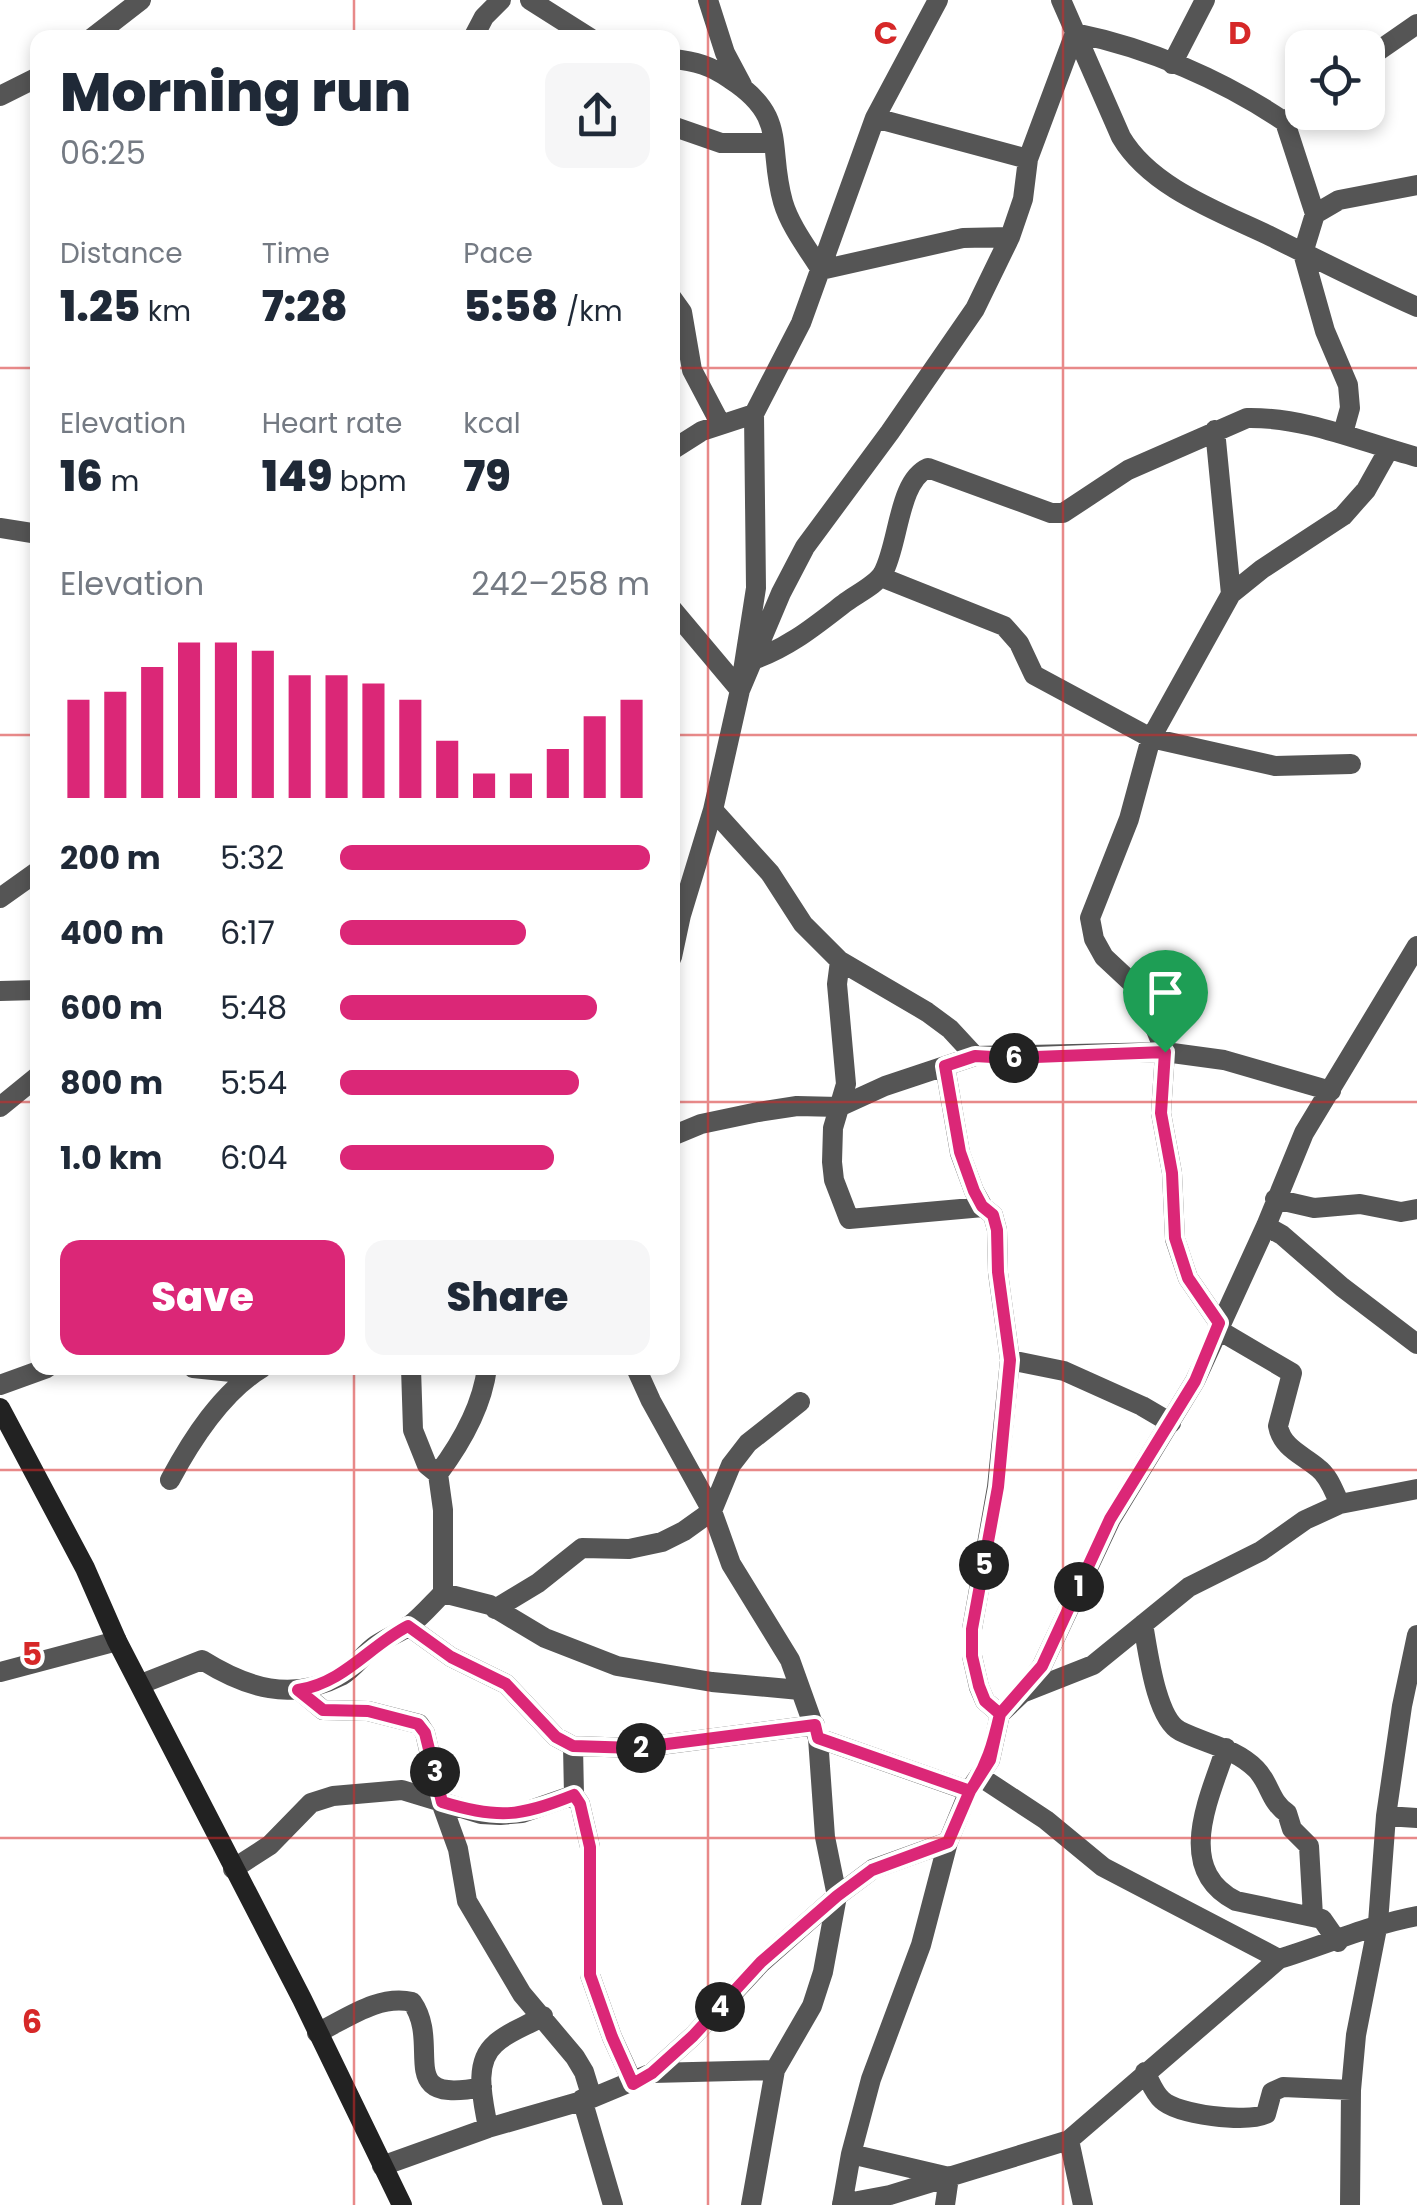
<!DOCTYPE html>
<html lang="en">
<head>
<meta charset="utf-8">
<style>
  :root { --surface:#fff; --page:#f6f6f7; --text:#1f2937; --muted:#747a83; --accent:#db2777 }
  body { margin:0; font-family:Poppins,sans-serif; background:var(--page); color:var(--text); height:100vh; display:flex; flex-direction:column; font-size:38px; white-space:nowrap }
  * { box-sizing:border-box; margin:0 }
  p { font-size:32px; color:var(--muted) }
  .icon { flex:none; width:55px; height:55px; fill:none; stroke:currentColor; stroke-width:2; stroke-linecap:round; stroke-linejoin:round }
  .map { position:relative; flex:1; overflow:hidden }
  .details { position:absolute; left:30px; top:30px; width:650px; height:1345px; display:flex; flex-direction:column; background:var(--surface); border-radius:20px; box-shadow:0 5px 15px #0003 }
  .details>* { flex:none }
  .fabs { position:absolute; left:1285px; top:30px; display:grid; gap:20px }
  .fabs a { display:grid; place-items:center; width:100px; height:100px; border-radius:20px; background:var(--surface); box-shadow:0 5px 15px #0003; font-size:50px }
  .pin { position:absolute; display:grid; place-items:center; width:85px; height:85px; color:#fff; margin:-102px -42px; border-radius:50% 50% 50% 0; rotate:-45deg; box-shadow:0 0 10px #0007 }
  .pin .icon { rotate:45deg }
  .km { position:absolute; width:50px; height:50px; margin:-25px; border-radius:50%; background:#222; color:#fff; font-size:28px; line-height:50px; text-align:center }
  .round { display:grid; place-items:center; flex:none; width:105px; height:105px; border-radius:20px; background:var(--page) }
  .headline { display:flex; align-items:center; justify-content:space-between; height:170px; padding:0 30px }
  h1 { font-size:55px; font-weight:800; line-height:75px }
  .metrics { display:grid; grid-template-columns:repeat(3,1fr); gap:15px; height:170px; padding:10px 30px }
  .metrics div { display:grid; align-content:center }
  .metrics b { font-size:42px; font-weight:800 }
  .metrics small { font-size:28px; font-weight:400 }
  .metrics p { font-size:28px }
  .chart { height:280px; padding:20px 30px }
  .chart p { display:flex; justify-content:space-between }
  .chart svg { width:100%; height:180px; margin-top:10px; stroke:var(--accent); stroke-width:6 }
  .primary-button { display:flex; gap:20px; margin-top:auto; padding:20px 30px }
  .primary-button a { flex:1; height:115px; border-radius:20px; background:var(--accent); color:#fff; font-size:40px; font-weight:800; line-height:115px; text-align:center }
  .primary-button a+a { background:var(--page); color:var(--text) }
  ul { padding:0 30px; list-style:none; font-size:32px }
  li { display:grid; grid-template-columns:160px 120px 1fr; align-items:center; height:75px }
  li i { height:25px; border-radius:12px; background:var(--accent) }
  .map>svg:first-child { display:block }
</style>
</head>
<body>
<div class="map">
<svg width="1417" height="2205" viewBox="0 0 1417 2205">
  <rect width="100%" height="100%" fill="#fff"/>
  <g fill="none" stroke-linecap="round" stroke-linejoin="round">
    <path stroke="#555" stroke-width="20" d="M 530,0 L 590,38
      M 708,0 L 725,53 L 742,85
      M 1061,0 L 1121,137 C 1151,188 1220,212 1272,237 C 1320,261 1368,285 1417,307
      M 92,38 L 141,0
      M 473,38 L 484,17 L 501,0
      M 1368,58 L 1417,24
      M 672,59 C 696,61 711,66 730,79 C 789,117 767,146 783,202 C 790,226 808,249 821,270 L 963,238 L 1010,237
      M 1172,64 L 1205,0
      M 0,96 L 38,77
      M 1302,108 L 1285,122 L 1315,214
      M 875,118 L 1028,159 L 1075,33 C 1149,48 1223,80 1285,122
      M 672,126 L 721,143 L 774,143
      M 672,298 L 682,312 L 692,370 L 720,423
      M 1215,430 L 1231,594
      M 1343,433 L 1350,408 L 1348,385 L 1325,331 L 1303,253 L 1315,214 L 1339,200 L 1417,185
      M 672,450 L 702,431 L 754,414
      M 0,528 L 38,534
      M 881,577 L 1004,626 L 1019,643 L 1034,675 L 1151,738 L 1275,766 L 1351,764
      M 672,609 L 740,690 L 781,593 L 805,547 L 890,432 L 975,309 L 1010,237 L 1023,199 L 1028,159
      M 753,660 C 790,647 816,625 846,602 C 858,593 876,585 883,573 C 899,544 898,481 928,468 L 1051,513 L 1063,513 L 1128,470 L 1247,418 C 1307,417 1361,442 1417,457
      M 713,810 L 770,873 L 803,924 L 840,961 L 927,1012 L 950,1029 L 975,1056
      M 0,898 L 38,871
      M 672,957 L 681,915 L 713,810 L 740,690 L 756,588 L 754,414 L 801,323 L 875,118 L 938,0
      M 840,961 L 837,984 L 846,1084 L 833,1128 L 832,1162 L 834,1180 L 849,1219 L 983,1207
      M 0,991 L 38,990
      M 0,1107 L 38,1076
      M 672,1136 L 701,1124 L 758,1112 L 797,1106 L 839,1107 L 885,1086 L 945,1066
      M 1275,1199 L 1314,1208 L 1360,1204 L 1401,1212 L 1417,1209
      M 1266,1226 L 1282,1235 L 1342,1287 L 1417,1344
      M 1219,1323 L 1188,1278 L 1175,1239 L 1172,1173 L 1161,1113 L 1165,1052 L 1145,1003 L 1134,985 L 1104,957 L 1094,939 L 1090,918 L 1129,819 L 1151,738 L 1231,594 L 1262,569 L 1343,516 L 1366,490 L 1389,449
      M 1217,1329 L 1292,1373 L 1278,1426 C 1282,1448 1303,1455 1318,1468 C 1329,1476 1334,1492 1340,1504
      M 1010,1360 L 1064,1371 L 1142,1406 L 1171,1423
      M 193,1368 L 251,1374
      M 636,1368 L 651,1401 L 712,1511 L 731,1564 L 790,1660 L 818,1738 L 825,1837 L 837,1896 L 823,1972 L 812,2006 L 775,2070 L 751,2205
      M 0,1385 L 47,1368
      M 438,1474 C 462,1442 482,1407 487,1368
      M 170,1480 C 192,1439 222,1392 262,1368
      M 443,1593 L 490,1605 L 545,1638 L 617,1666 L 712,1682 L 800,1690
      M 495,1609 L 538,1583 L 582,1548 L 629,1549 L 662,1542 L 684,1531 L 712,1511 L 731,1465 L 748,1443 L 800,1402
      M 1143,1624 C 1148,1651 1156,1719 1180,1731 C 1206,1744 1235,1748 1256,1769 C 1270,1783 1270,1802 1287,1813 L 1292,1829 L 1309,1846 L 1313,1916
      M 408,1626 L 451,1657 L 506,1684 L 556,1737 L 573,1746 L 637,1748 L 815,1725
      M 0,1672 L 117,1641
      M 141,1684 L 202,1660 C 247,1688 291,1702 341,1676 C 355,1668 363,1654 376,1645 C 386,1638 399,1633 409,1626 C 421,1617 432,1604 443,1593 L 443,1510 L 438,1474 L 427,1465 L 413,1430 L 411,1368
      M 299,1690 L 323,1710 L 368,1711 L 419,1724 L 425,1733 L 441,1802 L 458,1849 L 467,1901 L 522,1994 L 575,2057 L 584,2072 L 592,2098
      M 1022,1693 L 1093,1665 L 1189,1587 L 1261,1551 L 1305,1520 L 1340,1504 L 1417,1489
      M 1000,1714 L 985,1701 L 979,1687 L 972,1656 L 972,1629 L 997,1487 L 1010,1360 L 998,1273 L 997,1230 L 993,1215 L 983,1207 L 974,1191 L 960,1153 L 945,1066 L 975,1056 L 1165,1052 L 1224,1060 L 1331,1091
      M 818,1738 L 969,1791
      M 573,1746 L 574,1795 L 580,1804 L 590,1847 L 590,1975 L 612,2037 L 633,2083
      M 1226,1748 C 1209,1799 1174,1869 1236,1901 L 1322,1919 L 1338,1942
      M 979,1776 L 1046,1820 L 1103,1867 L 1279,1959 C 1325,1945 1369,1925 1417,1916
      M 1386,1816 L 1417,1818
      M 233,1869 L 270,1845 L 311,1803 L 333,1796 L 402,1790 L 481,1814 L 500,1815 L 522,1813 L 574,1795
      M 317,2033 C 346,2019 379,1994 412,2002 C 443,2046 392,2105 482,2087
      M 1145,2072 C 1150,2081 1154,2093 1162,2100 C 1178,2115 1246,2123 1266,2114 L 1272,2092 L 1283,2087 L 1351,2090
      M 652,2073 L 775,2070
      M 582,2099 L 613,2205
      M 488,2128 C 484,2103 472,2064 495,2044 C 507,2032 529,2025 543,2016
      M 1069,2140 L 1083,2205
      M 851,2154 L 949,2177 L 945,2205
      M 382,2166 L 488,2128 L 592,2098 L 652,2073 L 693,2036 L 761,1963 L 837,1896 L 873,1869 L 948,1842
      M 842,2204 L 890,2195 L 1069,2140 L 1279,1959
      M 842,2205 L 851,2154 L 871,2079 L 921,1945 L 948,1842 L 969,1791 L 990,1760 L 1000,1714 L 1022,1693 L 1042,1666 L 1111,1519 L 1195,1381 L 1266,1226 L 1304,1133 L 1417,946
      M 1350,2205 L 1351,2090 L 1356,2035 L 1378,1923 L 1386,1816 L 1402,1706 L 1417,1635"/>
    <path stroke="#222" stroke-width="20" d="M 0,1408 L 85,1568 L 117,1641 L 302,1999 L 402,2205"/>
  </g>
  <g fill="none" stroke-linecap="round" stroke-linejoin="round">
    <g stroke="#fff" stroke-width="20">
      <path id="route" d="M 1165,1052 L 1161,1113 L 1172,1173 L 1175,1238 L 1188,1278 L 1219,1323 L 1195,1381 L 1110,1519 L 1042,1666 L 1000,1714 L 990,1760 L 970,1791 L 818,1738 L 815,1725 L 636,1748 L 573,1746 L 556,1737 L 506,1684 L 451,1657 L 408,1626 C 369,1646 344,1683 298,1690 L 323,1710 L 368,1711 L 418,1724 L 425,1733 L 442,1802 C 498,1819 519,1817 574,1795 L 580,1804 L 590,1847 L 590,1975 L 612,2037 L 633,2084 L 652,2073 L 693,2036 L 761,1962 L 837,1896 L 872,1870 L 948,1842 L 970,1791 C 987,1766 993,1744 1000,1714 L 985,1701 L 979,1686 L 972,1656 L 972,1629 L 998,1487 L 1010,1360 L 998,1272 L 997,1230 L 993,1215 L 982,1206 L 974,1191 L 960,1152 L 945,1066 L 975,1056 L 1010,1058 L 1165,1052"/>
    </g>
    <use href="#route" stroke="#db2777" stroke-width="12"/>
  </g>
  <path fill="none" stroke="#d62828" stroke-width="2.5" stroke-opacity="0.55" d="M 354,0 L 354,38M 708,0 L 708,2205M 1063,0 L 1063,2205M 0,368 L 38,368M 672,368 L 1417,368M 0,735 L 38,735M 672,735 L 1417,735M 0,1102 L 38,1102M 672,1102 L 1417,1102M 354,1368 L 354,2205M 0,1470 L 1417,1470M 0,1838 L 1417,1838"/>
  <g font-size="32" text-anchor="middle" font-weight="bold" fill="#d62828" stroke="#fff" stroke-width="8" stroke-linejoin="round" paint-order="stroke">
    <text x="886" y="44">C</text>
    <text x="1240" y="44">D</text>
    <text x="32" y="1665">5</text>
    <text x="32" y="2033">6</text>
  </g>
</svg>
<div class="fabs">
<a><svg class="icon" aria-label="locate" viewBox="0 0 24 24"><circle cx="12" cy="12" r="6"/><path d="M12 2v4M12 18v4M2 12h4M18 12h4"/></svg></a>
</div>
<div class="pin" style="left:1165px;top:1052px;background:#1e9e55"><svg class="icon" aria-label="arrive" viewBox="0 0 24 24"><path d="M6 21V4h12l-3 4 3 4H6"/></svg></div>
<b class="km" style="left:1079px;top:1587px">1</b>
<b class="km" style="left:641px;top:1748px">2</b>
<b class="km" style="left:435px;top:1772px">3</b>
<b class="km" style="left:720px;top:2007px">4</b>
<b class="km" style="left:984px;top:1565px">5</b>
<b class="km" style="left:1014px;top:1058px">6</b>
<section class="details">
<div class="headline"><div><h1>Morning run</h1><p>06:25</p></div><a class="round"><svg class="icon" aria-label="share" viewBox="0 0 24 24"><path d="M12 15V3M7 8l5-5 5 5M5 13v7h14v-7"/></svg></a></div>
<div class="metrics">
<div><p>Distance</p><b>1.25<small> km</small></b></div>
<div><p>Time</p><b>7:28</b></div>
<div><p>Pace</p><b>5:58<small> /km</small></b></div>
</div>
<div class="metrics">
<div><p>Elevation</p><b>16<small> m</small></b></div>
<div><p>Heart rate</p><b>149<small> bpm</small></b></div>
<div><p>kcal</p><b>79</b></div>
</div>
<div class="chart"><p><span>Elevation</span>242–258 m</p>
<svg viewBox="0 0 160 44" preserveAspectRatio="none"><path d="M5 44V20M15 44V18M25 44V12M35 44V6M45 44V6M55 44V8M65 44V14M75 44V14M85 44V16M95 44V20M105 44V30M115 44V38M125 44V38M135 44V32M145 44V24M155 44V20"/></svg>
</div>
<ul>
<li><b>200 m</b>5:32<i style="width:100%"></i></li>
<li><b>400 m</b>6:17<i style="width:60%"></i></li>
<li><b>600 m</b>5:48<i style="width:83%"></i></li>
<li><b>800 m</b>5:54<i style="width:77%"></i></li>
<li><b>1.0 km</b>6:04<i style="width:69%"></i></li>
</ul>
<div class="primary-button"><a>Save</a><a>Share</a></div>
</section>
</div>
</body>
</html>
